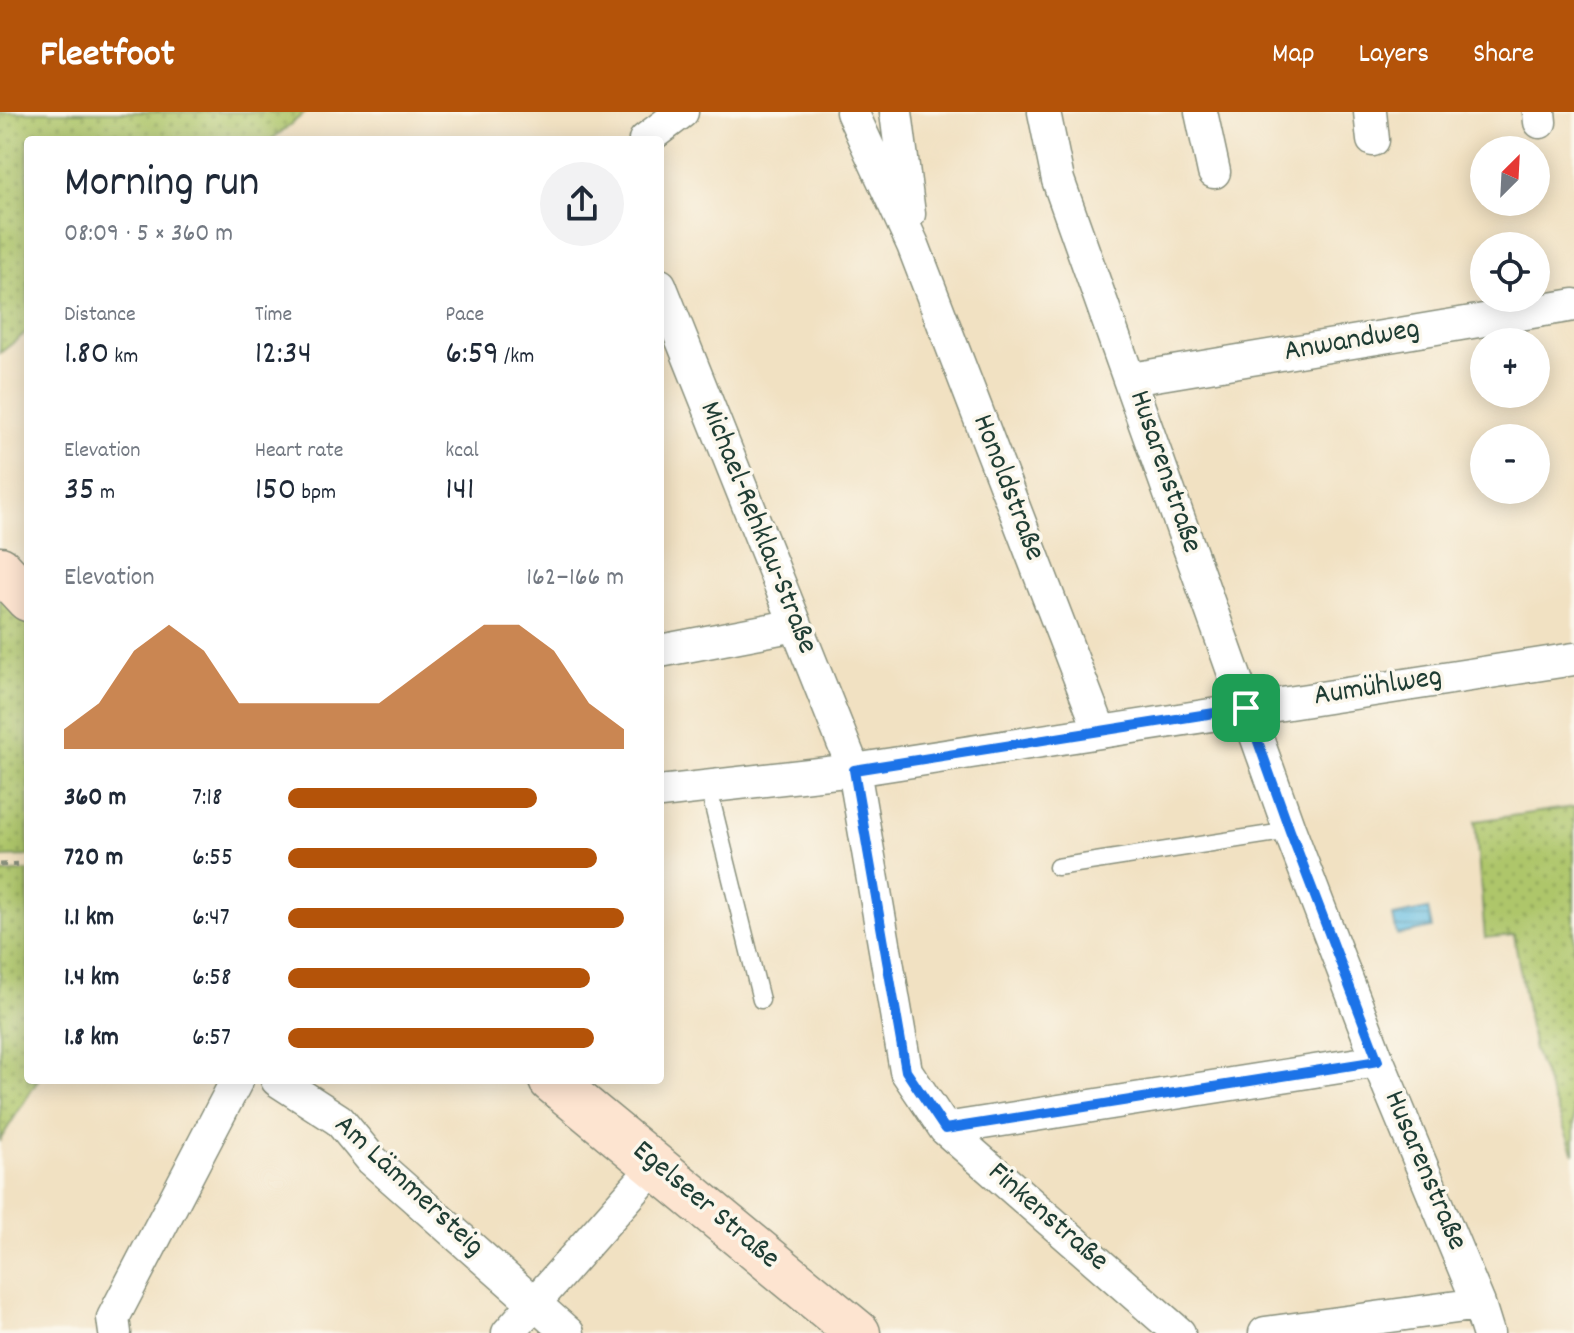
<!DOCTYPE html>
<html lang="en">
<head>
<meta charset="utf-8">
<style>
  :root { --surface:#fff; --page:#f2f2f3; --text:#1f2937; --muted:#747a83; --accent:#b45309 }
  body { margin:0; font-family:Dekko,sans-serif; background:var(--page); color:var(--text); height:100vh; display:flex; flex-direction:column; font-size:30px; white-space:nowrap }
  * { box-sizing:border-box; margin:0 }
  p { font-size:26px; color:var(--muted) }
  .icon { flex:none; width:44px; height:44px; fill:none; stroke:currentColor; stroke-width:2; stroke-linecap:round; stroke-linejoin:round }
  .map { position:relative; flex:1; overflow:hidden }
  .panel { position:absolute; left:24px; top:24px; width:640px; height:948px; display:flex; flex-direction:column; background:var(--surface); border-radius:8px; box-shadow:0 4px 20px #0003 }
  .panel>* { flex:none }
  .needle { width:52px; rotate:24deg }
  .tools { position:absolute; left:1470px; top:24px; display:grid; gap:16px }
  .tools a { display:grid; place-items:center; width:80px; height:80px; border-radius:50%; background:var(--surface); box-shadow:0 4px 20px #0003; font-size:40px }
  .pin { position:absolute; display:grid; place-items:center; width:68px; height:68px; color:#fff; margin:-34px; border-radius:16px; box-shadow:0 4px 12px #0006 }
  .round { display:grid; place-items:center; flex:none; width:84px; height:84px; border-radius:42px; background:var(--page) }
  .headline { display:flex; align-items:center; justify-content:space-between; height:136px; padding:0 40px }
  h1 { font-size:44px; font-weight:600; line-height:60px }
  .figures { display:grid; grid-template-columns:repeat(3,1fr); gap:12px; height:136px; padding:8px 40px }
  .figures div { display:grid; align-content:center }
  .figures b { font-size:34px; font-weight:600 }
  .figures small { font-size:22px; font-weight:400 }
  .figures p { font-size:22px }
  .chart { height:224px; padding:16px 40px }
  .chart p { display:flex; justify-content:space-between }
  .chart svg { width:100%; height:144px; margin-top:8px; fill:var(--accent); opacity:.7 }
  ul { padding:0 40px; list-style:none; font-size:26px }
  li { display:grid; grid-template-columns:128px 96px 1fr; align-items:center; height:60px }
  li i { height:20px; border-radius:10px; background:var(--accent) }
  header { display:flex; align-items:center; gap:48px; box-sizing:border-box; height:112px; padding:0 40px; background:var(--accent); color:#fff }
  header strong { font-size:38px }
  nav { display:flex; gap:44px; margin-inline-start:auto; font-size:28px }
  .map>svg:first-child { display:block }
</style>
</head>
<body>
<header>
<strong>Fleetfoot</strong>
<nav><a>Map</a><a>Layers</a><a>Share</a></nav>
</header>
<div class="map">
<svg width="1574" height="1221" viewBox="0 0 1574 1221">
  <defs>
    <pattern id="grass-dots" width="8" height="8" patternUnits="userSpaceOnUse" patternTransform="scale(2)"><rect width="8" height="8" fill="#aec66b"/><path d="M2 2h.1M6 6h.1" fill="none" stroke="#8da259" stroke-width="1.8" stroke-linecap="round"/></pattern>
    <pattern id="water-rules" width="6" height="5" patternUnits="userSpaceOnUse" patternTransform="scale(2)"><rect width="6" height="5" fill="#65bde2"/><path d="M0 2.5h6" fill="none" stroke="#539bb8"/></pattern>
  </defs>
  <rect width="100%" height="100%" fill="#fbf7ec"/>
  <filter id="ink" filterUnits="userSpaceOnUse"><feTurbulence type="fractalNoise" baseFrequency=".0125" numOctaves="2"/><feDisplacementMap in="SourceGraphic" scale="16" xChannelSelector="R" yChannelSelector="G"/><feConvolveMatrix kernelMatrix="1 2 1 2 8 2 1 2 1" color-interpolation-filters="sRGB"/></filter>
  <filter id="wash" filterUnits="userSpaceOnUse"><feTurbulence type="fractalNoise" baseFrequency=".006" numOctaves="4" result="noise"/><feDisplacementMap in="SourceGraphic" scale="32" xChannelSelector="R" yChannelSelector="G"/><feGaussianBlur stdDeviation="1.8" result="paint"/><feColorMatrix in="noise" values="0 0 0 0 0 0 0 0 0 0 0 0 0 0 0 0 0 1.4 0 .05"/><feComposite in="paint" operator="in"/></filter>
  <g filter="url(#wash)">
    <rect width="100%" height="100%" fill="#f1e1c2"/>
    <path fill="url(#grass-dots)" stroke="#668250" stroke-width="2" d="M 0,0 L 306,0 L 271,28 L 28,28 L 28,219 L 0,241 Z
      M 0,480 L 28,511 L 28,744 L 0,745 Z
      M 1574,695 L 1574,1042 L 1534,938 L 1514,823 L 1485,826 L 1475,709 Z
      M 28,759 L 28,968 L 38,968 L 0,1028 L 0,761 Z"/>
    <path fill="url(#water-rules)" stroke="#427d8b" stroke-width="2" d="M 1428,797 L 1432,816 L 1397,823 L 1393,804 Z"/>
  </g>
  <g filter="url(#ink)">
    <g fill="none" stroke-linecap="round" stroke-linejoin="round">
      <g stroke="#888f7b" stroke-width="19">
        <path id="lane" d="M 708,674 L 761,888
          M 1057,755 L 1290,719"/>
      </g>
      <g stroke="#888f7b" stroke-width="35">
        <path id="street" d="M 852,0 L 913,133 L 1100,619
          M 896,0 L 909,102
          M 1044,0 L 1058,68 L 1290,719 L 1378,949 L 1479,1192 L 1488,1221
          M 1201,0 L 1214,60
          M 1370,0 L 1373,28
          M 1539,0 L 1540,10
          M 645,28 L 682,0
          M 660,173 L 854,658 L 906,959 L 945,1017 L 1179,1221
          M 1131,267 L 1574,193
          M 660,539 L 796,513
          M 660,680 L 854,658 L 1574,547
          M 277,968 L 339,1008 L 372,1048 L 568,1221
          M 945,1017 L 1378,949
          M 115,1221 L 113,1206 L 237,968
          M 508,1221 L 656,1053
          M 1265,1221 L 1479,1192"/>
      </g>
      <g stroke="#888f7b" stroke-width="47">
        <path id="secondary" d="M 0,457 L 28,487
          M 551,968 L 858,1221"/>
      </g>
      <path stroke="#888f7b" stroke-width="5" stroke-dasharray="6 6" stroke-linecap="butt" d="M 0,753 L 28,752"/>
      <use href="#lane" stroke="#fff" stroke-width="16"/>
      <use href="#street" stroke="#fff" stroke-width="32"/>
      <use href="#secondary" stroke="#fde4d0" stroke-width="44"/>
    </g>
  </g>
  <g fill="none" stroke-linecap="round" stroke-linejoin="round" filter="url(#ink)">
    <g stroke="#fff" stroke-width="16">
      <path id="route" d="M 1246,596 L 1290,719 L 1378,949 L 945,1017 L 906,959 L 854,658 Z"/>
    </g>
    <use href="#route" stroke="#1a73e8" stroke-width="10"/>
  </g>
  <g text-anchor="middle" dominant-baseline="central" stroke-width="7" stroke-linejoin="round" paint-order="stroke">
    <g font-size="30" fill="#1f3d34" stroke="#fbf7ec">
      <text transform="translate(1352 230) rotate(-10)">Anwandweg</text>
      <text transform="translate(1164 360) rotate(71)">Husarenstraße</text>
      <text transform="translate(1007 376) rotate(69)">Honoldstraße</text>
      <text transform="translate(757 416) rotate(68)">Michael-Rehklau-Straße</text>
      <text transform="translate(1378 576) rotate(-9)">Aumühlweg</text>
      <text transform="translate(1424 1059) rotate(67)">Husarenstraße</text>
      <text transform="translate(408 1075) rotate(43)">Am Lämmersteig</text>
      <text transform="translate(705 1094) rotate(40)">Egelseer Straße</text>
      <text transform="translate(1047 1106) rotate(41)">Finkenstraße</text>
    </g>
  </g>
</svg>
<div class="tools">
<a><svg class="needle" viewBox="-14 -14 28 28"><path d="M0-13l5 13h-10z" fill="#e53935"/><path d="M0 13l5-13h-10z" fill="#747a83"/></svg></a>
<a><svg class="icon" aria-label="locate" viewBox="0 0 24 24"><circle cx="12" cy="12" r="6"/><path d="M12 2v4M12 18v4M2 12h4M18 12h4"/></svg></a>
<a>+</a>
<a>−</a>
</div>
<div class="pin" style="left:1246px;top:596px;background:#1e9e55"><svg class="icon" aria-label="arrive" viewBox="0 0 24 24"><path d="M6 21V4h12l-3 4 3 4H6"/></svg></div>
<section class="panel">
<div class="headline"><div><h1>Morning run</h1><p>08:09 · 5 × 360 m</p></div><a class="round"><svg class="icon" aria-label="share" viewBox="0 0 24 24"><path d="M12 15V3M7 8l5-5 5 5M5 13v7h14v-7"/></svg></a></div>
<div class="figures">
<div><p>Distance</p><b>1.80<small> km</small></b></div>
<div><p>Time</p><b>12:34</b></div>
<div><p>Pace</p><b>6:59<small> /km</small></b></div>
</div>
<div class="figures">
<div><p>Elevation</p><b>35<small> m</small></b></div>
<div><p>Heart rate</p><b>150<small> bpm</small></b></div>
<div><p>kcal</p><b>141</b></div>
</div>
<div class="chart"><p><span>Elevation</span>162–166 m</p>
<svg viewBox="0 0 160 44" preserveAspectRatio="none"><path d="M0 44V38L10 30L20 14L30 6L40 14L50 30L60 30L70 30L80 30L90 30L100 22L110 14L120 6L130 6L140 14L150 30L160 38V44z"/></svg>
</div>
<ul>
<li><b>360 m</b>7:18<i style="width:74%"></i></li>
<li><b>720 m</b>6:55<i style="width:92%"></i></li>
<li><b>1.1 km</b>6:47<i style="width:100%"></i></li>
<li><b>1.4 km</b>6:58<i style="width:90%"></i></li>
<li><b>1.8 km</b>6:57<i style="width:91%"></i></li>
</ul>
</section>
</div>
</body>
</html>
